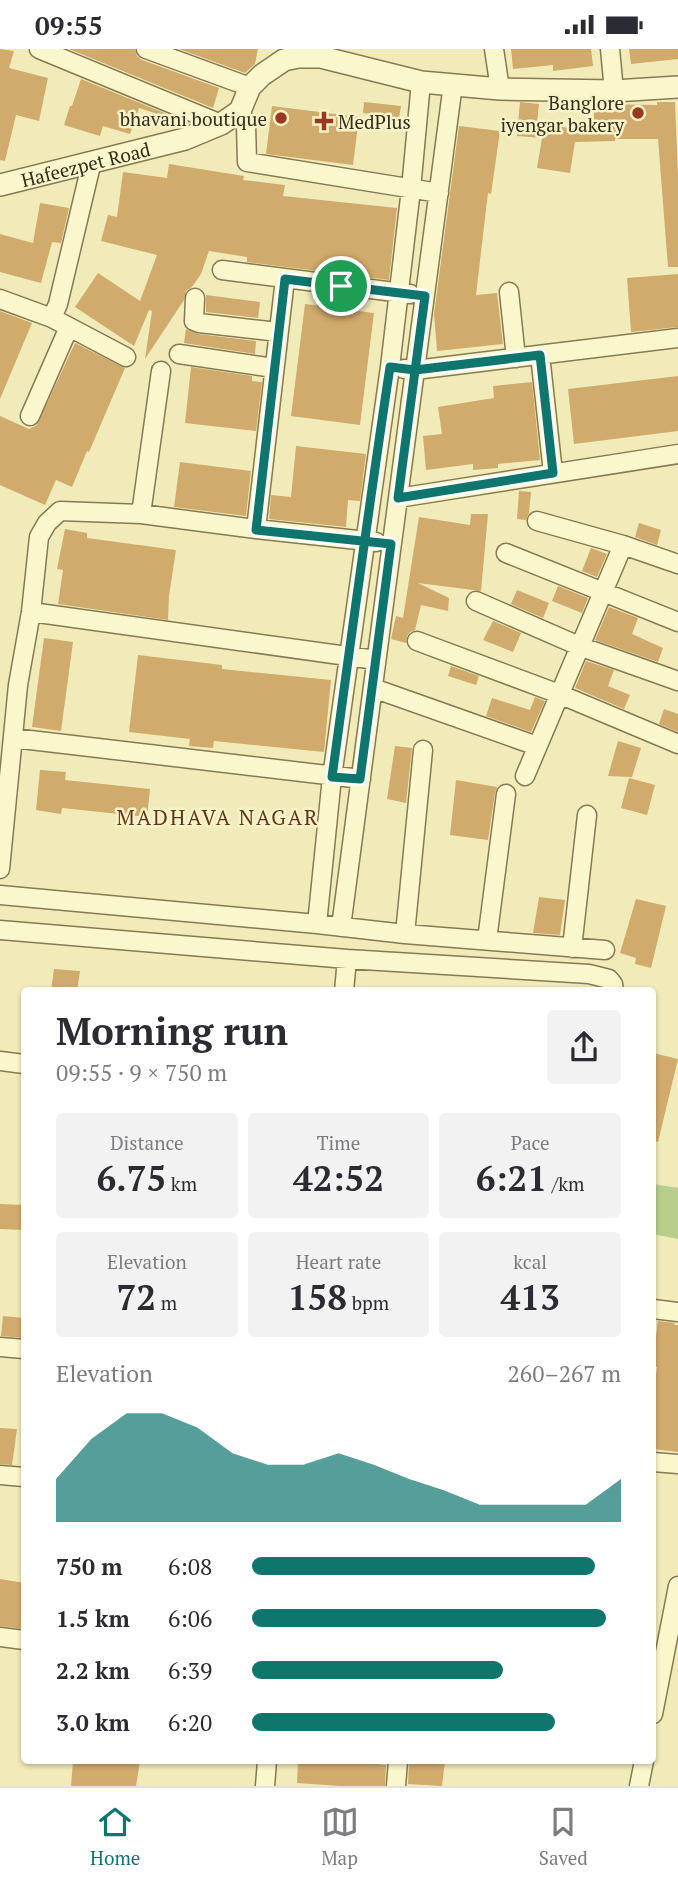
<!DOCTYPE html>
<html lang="en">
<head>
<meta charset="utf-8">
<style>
  :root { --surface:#fff; --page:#f2f2f3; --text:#2b2b33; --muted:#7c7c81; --line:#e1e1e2; --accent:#0f766e }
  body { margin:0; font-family:"PT Serif",serif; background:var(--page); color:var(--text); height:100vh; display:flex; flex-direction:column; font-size:26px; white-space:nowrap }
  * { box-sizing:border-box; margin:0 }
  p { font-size:23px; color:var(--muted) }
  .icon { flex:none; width:38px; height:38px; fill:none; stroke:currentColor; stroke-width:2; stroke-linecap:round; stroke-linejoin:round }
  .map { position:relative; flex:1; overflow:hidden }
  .panel { position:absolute; left:21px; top:938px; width:635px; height:777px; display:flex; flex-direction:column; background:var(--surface); border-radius:7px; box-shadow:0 2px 5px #0004 }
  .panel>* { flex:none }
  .pin { position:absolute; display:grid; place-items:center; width:60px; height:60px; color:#fff; margin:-30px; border:4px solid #fff; border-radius:50%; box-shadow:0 2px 7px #0007 }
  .round { display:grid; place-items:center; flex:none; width:74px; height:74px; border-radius:7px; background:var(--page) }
  .headline { display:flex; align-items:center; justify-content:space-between; height:119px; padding:0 35px }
  h1 { font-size:38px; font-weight:800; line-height:52px }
  .stats { display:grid; grid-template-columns:repeat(3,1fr); gap:10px; height:119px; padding:7px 35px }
  .stats div { display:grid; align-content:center; border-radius:7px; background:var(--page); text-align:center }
  .stats b { font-size:35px; font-weight:800 }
  .stats small { font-size:19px; font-weight:400 }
  .stats p { font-size:19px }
  .chart { height:196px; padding:14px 35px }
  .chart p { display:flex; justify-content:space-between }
  .chart svg { width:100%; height:126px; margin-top:7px; fill:var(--accent); opacity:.7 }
  ul { padding:0 35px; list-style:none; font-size:23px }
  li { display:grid; grid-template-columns:112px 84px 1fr; align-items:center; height:52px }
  li i { height:18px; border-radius:9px; background:var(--accent) }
  .status { display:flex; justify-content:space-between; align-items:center; height:49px; padding:0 35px; background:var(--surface); direction:ltr }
  .status svg { height:19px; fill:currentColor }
  .tab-bar { display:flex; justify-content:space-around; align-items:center; height:98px; border-top:2px solid var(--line); background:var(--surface); font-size:19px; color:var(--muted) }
  .tab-bar a { display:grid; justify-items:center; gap:4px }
  .tab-bar .selected { color:var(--accent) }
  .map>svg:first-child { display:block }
</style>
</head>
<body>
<div class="status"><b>09:55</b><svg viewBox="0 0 49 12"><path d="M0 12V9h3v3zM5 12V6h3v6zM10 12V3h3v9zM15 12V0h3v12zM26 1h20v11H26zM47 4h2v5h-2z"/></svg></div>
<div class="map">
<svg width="678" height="1737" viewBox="0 0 678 1737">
  <rect width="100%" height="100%" fill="#f0ebb9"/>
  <path fill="#b9ce8d" d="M 653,1135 L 678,1139 L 678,1190 L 653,1185 Z"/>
  <path fill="#d1ab6c" d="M 0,0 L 14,2 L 9,19 L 48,29 L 39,72 L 16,66 L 5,112 L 0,111 Z
    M 69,0 L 135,0 L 137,7 L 142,11 L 219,39 L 213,59 Z
    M 179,0 L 258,0 L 255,15 L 245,24 Z
    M 511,0 L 591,0 L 593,17 L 553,22 L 553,16 L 513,20 Z
    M 629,0 L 678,0 L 678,10 L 631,15 Z
    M 81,30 L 189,74 L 185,76 L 169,71 L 170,69 L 139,59 L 130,85 L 103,77 L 100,87 L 64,76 L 70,57 L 72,57 Z
    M 364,53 L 401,57 L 399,69 L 363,64 Z
    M 520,53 L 539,55 L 537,74 L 594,83 L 594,55 L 657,56 L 657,53 L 675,53 L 678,126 L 678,218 L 668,218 L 658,90 L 615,90 L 615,92 L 575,93 L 570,124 L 537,119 L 542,89 L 517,87 Z
    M 272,57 L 359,68 L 353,116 L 266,105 Z
    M 459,77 L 500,82 L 491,145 L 488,144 L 476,246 L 497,244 L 503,295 L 437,302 L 434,265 Z
    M 169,115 L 244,127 L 243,131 L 285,136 L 283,147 L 397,159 L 389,231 L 247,213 L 247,208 L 209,202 L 201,225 L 192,238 L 186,242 L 184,251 L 145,310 L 152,262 L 149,261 L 134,297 L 75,258 L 98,224 L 140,252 L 157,206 L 101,192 L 108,166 L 117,168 L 123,123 L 167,129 Z
    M 40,154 L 69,159 L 61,194 L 52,193 L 41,234 L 0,223 L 0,185 L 33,194 Z
    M 678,225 L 678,278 L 631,283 L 627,229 Z
    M 206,246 L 260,253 L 258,269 L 206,263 Z
    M 305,255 L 374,264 L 360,376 L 291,367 Z
    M 0,262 L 32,274 L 0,350 Z
    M 186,280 L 198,285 L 256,292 L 255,305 L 184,294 Z
    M 75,294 L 125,319 L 89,403 L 87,402 L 72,438 L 56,431 L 45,456 L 0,436 L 0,367 L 29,380 L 37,376 Z
    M 191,318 L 252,327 L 252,332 L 262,333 L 256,382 L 185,374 Z
    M 678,327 L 678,382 L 574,395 L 568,340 Z
    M 532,333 L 540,411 L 498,415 L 498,419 L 473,421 L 473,415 L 426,421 L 423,387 L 442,385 L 438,358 L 494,349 L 493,337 Z
    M 296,397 L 366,405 L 360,452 L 348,451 L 346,478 L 269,470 L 271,446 L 291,448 Z
    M 180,413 L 251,422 L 246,467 L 174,458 Z
    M 519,442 L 531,443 L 529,464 L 526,471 L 517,470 Z
    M 471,465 L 488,465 L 481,542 L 418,534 L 449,549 L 448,562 L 421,556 L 415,581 L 410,583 L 407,587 L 406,594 L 391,590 L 396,567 L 403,569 L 419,468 L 470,476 Z
    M 639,474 L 661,481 L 657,496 L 635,488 Z
    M 65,480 L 87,484 L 87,489 L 176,501 L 169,547 L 168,571 L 58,555 L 63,521 L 57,520 Z
    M 591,499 L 607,505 L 597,528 L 582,522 Z
    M 558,537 L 588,549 L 582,564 L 552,552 Z
    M 517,541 L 549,554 L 543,569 L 511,555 Z
    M 609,558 L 638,569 L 632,585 L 663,599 L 658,613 L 595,591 Z
    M 493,572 L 521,584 L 513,603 L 483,591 Z
    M 44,589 L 73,593 L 61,682 L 32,678 Z
    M 138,606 L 222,616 L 222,620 L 331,631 L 324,703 L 214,692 L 213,699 L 189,697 L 190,690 L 129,683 Z
    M 586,612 L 614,621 L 608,637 L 630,646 L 624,660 L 575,639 Z
    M 451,617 L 479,627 L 476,636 L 448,627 Z
    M 535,648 L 545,652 L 531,683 L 486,667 L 492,649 L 530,661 Z
    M 664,660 L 678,665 L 678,683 L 659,675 Z
    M 618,692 L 641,699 L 632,728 L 608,727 Z
    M 395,697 L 412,699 L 406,754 L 387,750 Z
    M 40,721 L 66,723 L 65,731 L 150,740 L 147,768 L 62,759 L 61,765 L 36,761 Z
    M 629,729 L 655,736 L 647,766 L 621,759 Z
    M 456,731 L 497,738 L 495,744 L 488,791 L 450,786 Z
    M 539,848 L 565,851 L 560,886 L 533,884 Z
    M 636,850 L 666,857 L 651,919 L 635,915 L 636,909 L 620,904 Z
    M 54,920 L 80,922 L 77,942 L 51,942 Z
    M 653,1004 L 678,1010 L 658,1093 L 653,1092 Z
    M 0,1155 L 24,1156 L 24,1181 L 0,1180 Z
    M 3,1267 L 24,1269 L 24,1289 L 1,1287 Z
    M 658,1272 L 675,1274 L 674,1276 L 678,1276 L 678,1403 L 653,1400 L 653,1350 L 657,1318 L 653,1317 L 653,1310 Z
    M 0,1379 L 17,1380 L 12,1416 L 0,1415 Z
    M 0,1530 L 24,1534 L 24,1580 L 0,1577 Z
    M 73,1712 L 140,1712 L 136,1737 L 71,1737 Z
    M 298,1712 L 347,1712 L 386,1716 L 385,1737 L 340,1737 L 297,1734 Z
    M 409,1712 L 445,1712 L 442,1737 L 408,1735 Z"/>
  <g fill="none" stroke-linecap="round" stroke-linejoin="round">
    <g stroke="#877953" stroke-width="21">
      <path id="minor" d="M 39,0 L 221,75
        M 146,0 L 250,38
        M 494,0 L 500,40
        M 610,0 L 614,42
        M 240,62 L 246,76 L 247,113 L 439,144
        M 222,221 L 410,245
        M 509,243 L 516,309
        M 195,249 L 194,272 L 199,274 L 278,283
        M 0,250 L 52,269 L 126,308
        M 52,269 L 58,255 L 92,112
        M 179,305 L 274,319
        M 540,306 L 553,424
        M 404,320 L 415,321 L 678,289
        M 30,367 L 69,278
        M 398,449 L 678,405
        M 141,465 L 161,322
        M 537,472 L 623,496 L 678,515
        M 256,480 L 285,230
        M 506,504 L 678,573
        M 476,552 L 579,597 L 678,632
        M 31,563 L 376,611
        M 417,592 L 559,645 L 678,695
        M 373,639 L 537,697
        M 13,689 L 361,730
        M 525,727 L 623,496
        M 0,820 L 18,636 L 31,563 L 39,488 L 47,474 L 60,462 L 141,465 L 256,480 L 376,493
        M 0,846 L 317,875 L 405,885 L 605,901
        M 317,875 L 332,728 L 390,318 L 411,140 L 421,33
        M 341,878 L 453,35
        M 0,881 L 347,910 L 589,925 L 609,930 L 613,935 L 614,942
        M 405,885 L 423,701
        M 487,891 L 506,745
        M 572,899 L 587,766
        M 344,942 L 347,910
        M 0,1012 L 24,1015
        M 653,1260 L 678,1263
        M 0,1298 L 24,1300
        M 653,1413 L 678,1415
        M 0,1426 L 24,1428
        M 0,1588 L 24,1591
        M 653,1665 L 678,1537
        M 265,1737 L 267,1712
        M 396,1737 L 398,1712
        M 639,1737 L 644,1712"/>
    </g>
    <g stroke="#877953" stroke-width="24">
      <g id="tertiary">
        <path id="s1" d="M 0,136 L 185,90 L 221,75 L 240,62 L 250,38 L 262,26 L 284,11 L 298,8 L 321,8 L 421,33 L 500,40 L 614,42 L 678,38"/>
      </g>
    </g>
    <use href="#minor" stroke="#fbf7cc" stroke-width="18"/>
    <use href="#tertiary" stroke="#fbf7cc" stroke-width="21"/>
  </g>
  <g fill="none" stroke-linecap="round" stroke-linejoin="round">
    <g stroke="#fff" stroke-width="14">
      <path id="route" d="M 341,237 L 285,230 L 256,481 L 391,495 L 360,730 L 332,728 C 351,591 369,455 390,318 L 415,321 L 540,306 L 553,424 L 398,449 L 425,247 L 341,237"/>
    </g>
    <use href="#route" stroke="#0f766e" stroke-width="9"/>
  </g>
  <g fill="#9a371f" stroke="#f7f3c8" stroke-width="2.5">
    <circle cx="638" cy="64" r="7"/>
    <circle cx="281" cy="69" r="7"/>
    <path d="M320.5 61.5h7v7h7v7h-7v7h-7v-7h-7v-7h7z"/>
  </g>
  <g text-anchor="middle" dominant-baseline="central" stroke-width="5" stroke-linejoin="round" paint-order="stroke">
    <g font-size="19" fill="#352c19" stroke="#f7f3c8" text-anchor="end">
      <text x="624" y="53">Banglore<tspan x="624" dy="22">iyengar bakery</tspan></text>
      <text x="267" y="69">bhavani boutique</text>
      <text x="338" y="72" text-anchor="start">MedPlus</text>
    </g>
    <g font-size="19" fill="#352c19" stroke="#f7f3c8">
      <text stroke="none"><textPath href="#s1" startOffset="88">Hafeezpet Road</textPath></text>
    </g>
    <g font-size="21" letter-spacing="2" fill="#643616" stroke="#f7f3c8">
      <text x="218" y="768">MADHAVA NAGAR</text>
    </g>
  </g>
</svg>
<div class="pin" style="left:341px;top:237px;background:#1e9e55"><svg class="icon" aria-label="arrive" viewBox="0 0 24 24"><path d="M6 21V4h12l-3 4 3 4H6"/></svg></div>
<section class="panel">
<div class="headline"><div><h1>Morning run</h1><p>09:55 · 9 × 750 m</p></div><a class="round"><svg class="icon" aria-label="share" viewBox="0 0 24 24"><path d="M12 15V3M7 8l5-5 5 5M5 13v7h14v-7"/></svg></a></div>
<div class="stats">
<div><p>Distance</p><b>6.75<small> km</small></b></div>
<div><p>Time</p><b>42:52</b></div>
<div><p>Pace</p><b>6:21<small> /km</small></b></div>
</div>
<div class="stats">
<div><p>Elevation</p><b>72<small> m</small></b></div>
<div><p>Heart rate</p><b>158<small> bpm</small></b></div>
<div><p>kcal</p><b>413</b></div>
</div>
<div class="chart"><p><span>Elevation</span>260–267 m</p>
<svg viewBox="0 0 160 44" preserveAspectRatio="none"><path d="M0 44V29L10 15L20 6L30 6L40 11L50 20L60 24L70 24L80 20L90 24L100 29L110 33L120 38L130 38L140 38L150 38L160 29V44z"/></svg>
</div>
<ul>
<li><b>750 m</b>6:08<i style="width:93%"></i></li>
<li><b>1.5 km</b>6:06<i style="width:96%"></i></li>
<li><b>2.2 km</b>6:39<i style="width:68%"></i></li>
<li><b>3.0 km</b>6:20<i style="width:82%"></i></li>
</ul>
</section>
</div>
<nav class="tab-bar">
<a class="selected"><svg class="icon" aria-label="home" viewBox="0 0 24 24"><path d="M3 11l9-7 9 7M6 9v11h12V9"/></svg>Home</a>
<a><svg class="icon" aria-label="map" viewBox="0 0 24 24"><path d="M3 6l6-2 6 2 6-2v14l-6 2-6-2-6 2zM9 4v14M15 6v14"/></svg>Map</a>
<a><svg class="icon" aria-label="saved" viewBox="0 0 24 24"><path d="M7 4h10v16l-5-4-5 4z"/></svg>Saved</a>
</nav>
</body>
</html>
